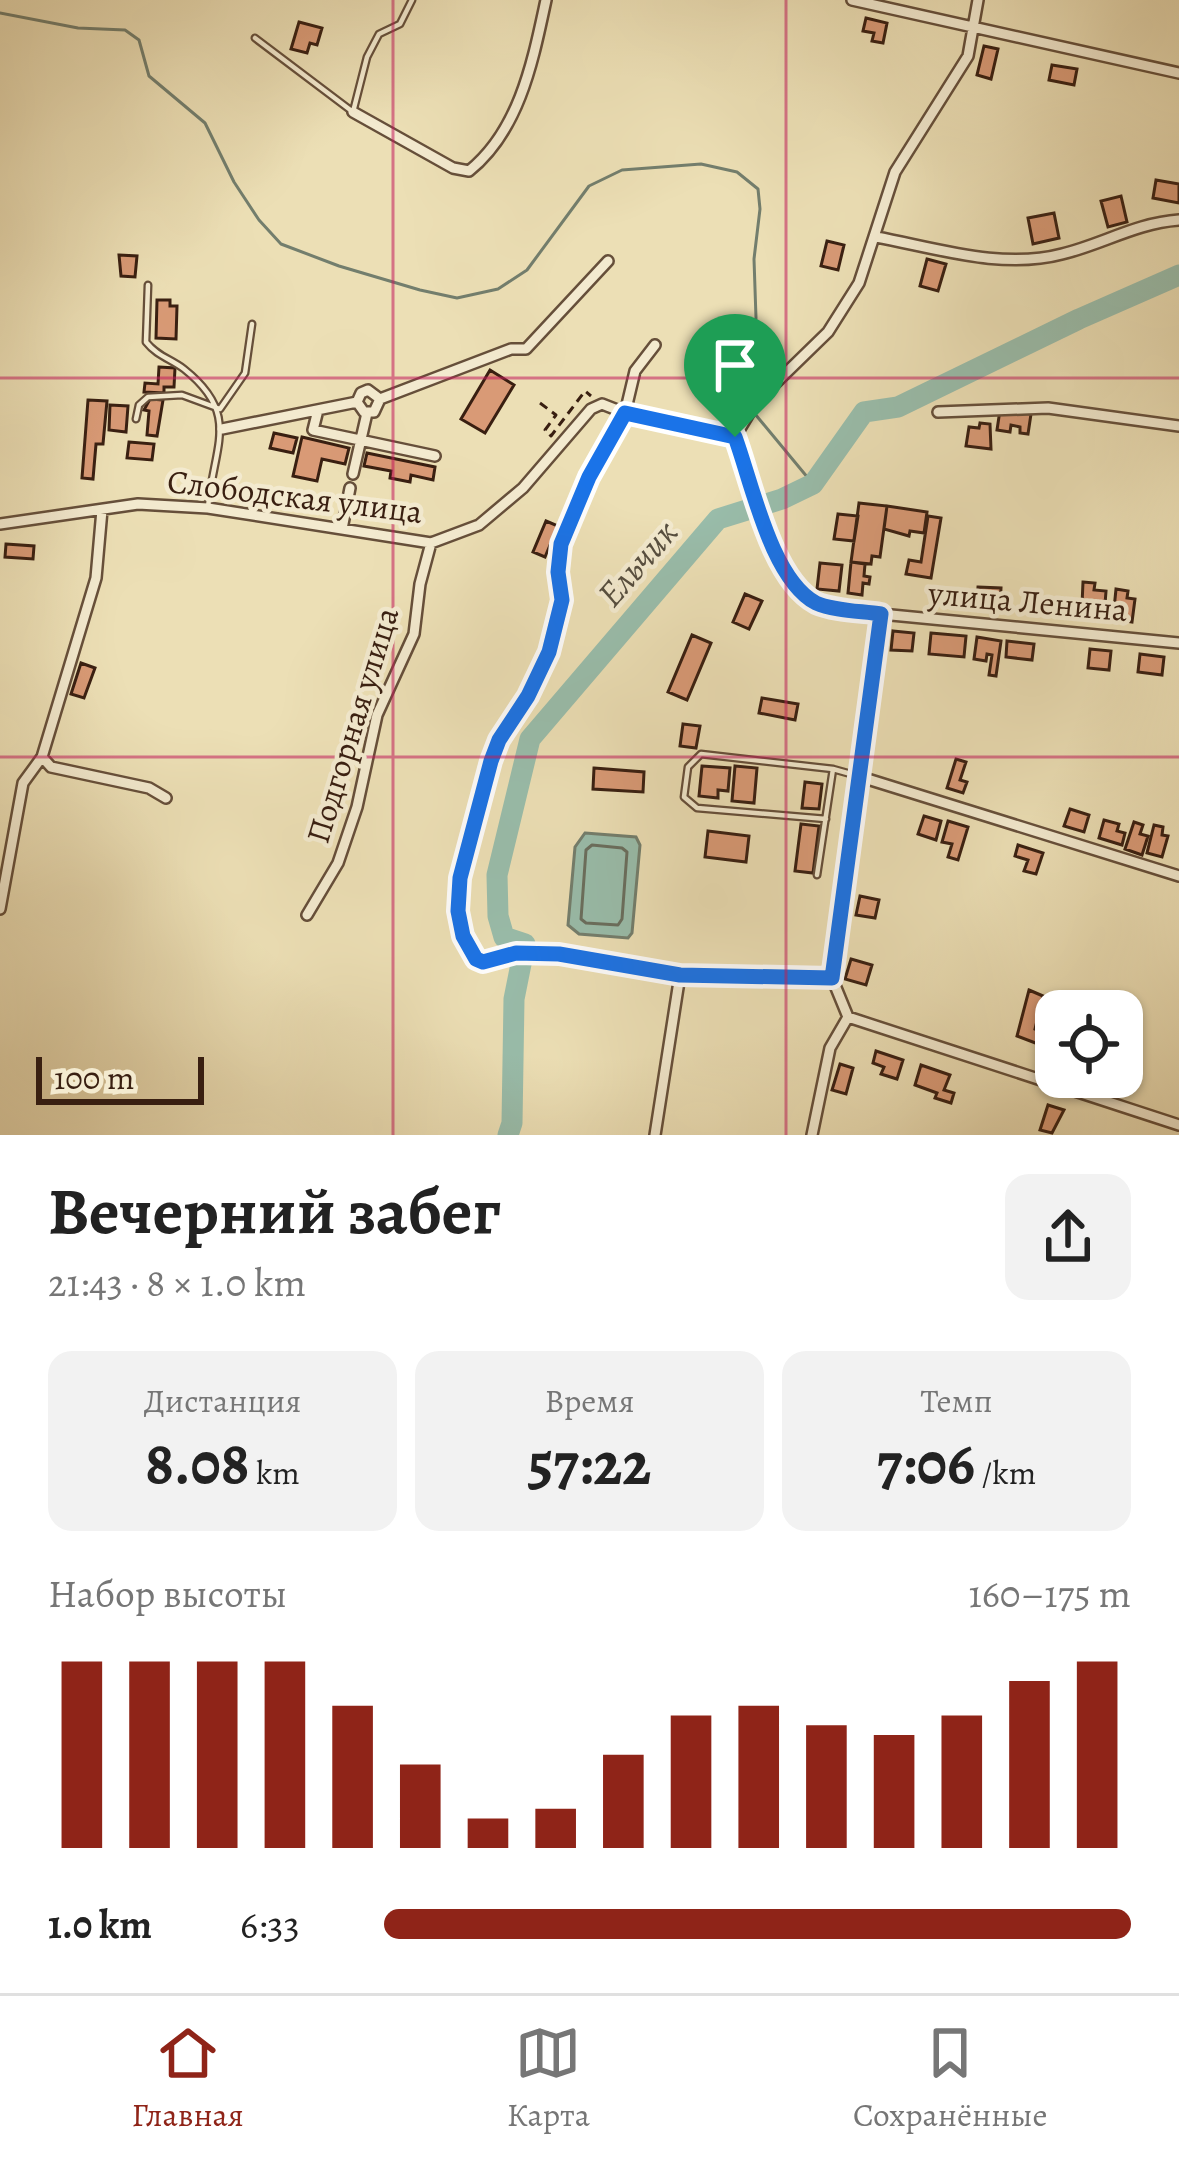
<!DOCTYPE html>
<html lang="ru">
<head>
<meta charset="utf-8">
<style>
  :root { --surface:#fff; --page:#f2f2f2; --text:#222; --muted:#767676; --line:#e0e0e0; --accent:#8f2418 }
  body { margin:0; font-family:Alegreya,serif; background:var(--page); color:var(--text); height:100vh; display:flex; flex-direction:column; font-size:45px; white-space:nowrap }
  * { box-sizing:border-box; margin:0 }
  p { font-size:39px; color:var(--muted) }
  .icon { flex:none; width:66px; height:66px; fill:none; stroke:currentColor; stroke-width:2; stroke-linecap:round; stroke-linejoin:round }
  .map { position:relative; height:1135px; overflow:hidden }
  .side { display:flex; flex-direction:column; background:var(--surface); flex:1 }
  .side>* { flex:none }
  .buttons { position:absolute; left:1035px; top:990px; display:grid; gap:24px }
  .buttons a { display:grid; place-items:center; width:108px; height:108px; border-radius:24px; background:var(--surface); box-shadow:0 3px 9px #0004; font-size:60px }
  .scale { position:absolute; left:36px; bottom:30px; width:168px; box-sizing:border-box; padding-left:12px; border:6px solid #391f11; border-top:0; font-size:33px; line-height:42px; white-space:nowrap; color:#391f11; -webkit-text-stroke:9px #f3eacf; paint-order:stroke }
  .pin { position:absolute; display:grid; place-items:center; width:102px; height:102px; color:#fff; margin:-123px -51px; border-radius:50% 50% 50% 0; rotate:-45deg; box-shadow:0 0 12px #0007 }
  .pin .icon { rotate:45deg }
  .round { display:grid; place-items:center; flex:none; width:126px; height:126px; border-radius:24px; background:var(--page) }
  .overview { display:flex; align-items:center; justify-content:space-between; height:204px; padding:0 48px }
  h1 { font-size:66px; font-weight:700; line-height:90px }
  .metrics { display:grid; grid-template-columns:repeat(3,1fr); gap:18px; height:204px; padding:12px 48px }
  .metrics div { display:grid; align-content:center; border-radius:24px; background:var(--page); text-align:center }
  .metrics b { font-size:60px; font-weight:700 }
  .metrics small { font-size:33px; font-weight:400 }
  .metrics p { font-size:33px }
  .chart { height:336px; padding:24px 48px }
  .chart p { display:flex; justify-content:space-between }
  .chart svg { width:100%; height:216px; margin-top:12px; stroke:var(--accent); stroke-width:6 }
  ul { padding:0 48px; list-style:none; font-size:39px }
  li { display:grid; grid-template-columns:192px 144px 1fr; align-items:center; height:90px }
  li i { height:30px; border-radius:15px; background:var(--accent) }
  .dock { display:flex; justify-content:space-around; align-items:center; height:168px; border-top:3px solid var(--line); background:var(--surface); font-size:33px; color:var(--muted) }
  .dock a { display:grid; justify-items:center; gap:6px }
  .dock .current { color:var(--accent) }
  .map>svg:first-child { display:block }
</style>
</head>
<body>
<div class="map">
<svg width="1179" height="1135" viewBox="0 0 1179 1135">
  <rect width="100%" height="100%" fill="#ecdfb5"/>
  <filter id="stains"><feTurbulence type="fractalNoise" baseFrequency=".00167" numOctaves="4"/><feColorMatrix values="0 0 0 0 .2 0 0 0 0 .09 0 0 0 0 .02 0 0 0 .5 -.17"/></filter>
  <radialGradient id="worn" r=".72"><stop offset=".6" stop-color="#630" stop-opacity="0"/><stop offset="1" stop-color="#630" stop-opacity=".3"/></radialGradient>
  <path fill="#99bdab" stroke="#737e6d" stroke-width="3" d="M 585,833 L 636,837 L 640,845 L 632,933 L 628,938 L 579,934 L 568,925 L 575,847 Z"/>
  <g fill="none" stroke-linecap="round" stroke-linejoin="round">
    <path stroke="#696e5e" stroke-width="3" d="M 592,845 L 622,848 L 627,852 L 622,919 L 618,925 L 586,923 L 581,919 L 586,850 Z"/>
    <path stroke="#737e6d" stroke-width="3" d="M 0,13 L 78,28 L 125,30 L 139,40 L 149,76 L 205,123 L 234,182 L 259,220 L 281,244 L 339,266 L 420,290 L 457,298 L 498,289 L 527,270 L 589,186 L 622,170 L 701,164 L 737,172 L 758,189 L 760,209 L 754,259 L 756,318 L 746,377 L 750,405
      M 755,414 L 813,484"/>
    <path stroke="#99bdab" stroke-width="21" d="M 508,1135 L 512,1123 L 514,999 L 525,944 L 504,937 L 498,916 L 497,875 L 530,739 L 718,519 L 782,499 L 813,484 L 864,412 L 898,407 L 1079,319 L 1179,275"/>
  </g>
  <path fill="#d99a76" stroke="#391f11" stroke-width="3" d="M 866,18 L 887,23 L 883,43 L 872,41 L 874,33 L 863,31 Z
    M 299,22 L 322,28 L 317,45 L 310,43 L 307,53 L 291,49 Z
    M 984,46 L 998,49 L 991,79 L 977,75 Z
    M 1052,65 L 1077,69 L 1074,85 L 1049,80 Z
    M 1156,180 L 1179,184 L 1179,203 L 1153,198 Z
    M 1121,196 L 1127,222 L 1108,227 L 1101,201 Z
    M 1054,213 L 1059,238 L 1033,244 L 1028,218 Z
    M 827,241 L 844,245 L 838,270 L 821,266 Z
    M 119,255 L 137,256 L 135,277 L 121,276 Z
    M 927,259 L 946,264 L 938,291 L 920,286 Z
    M 157,300 L 170,300 L 170,306 L 177,306 L 176,339 L 156,338 Z
    M 159,367 L 175,368 L 174,387 L 164,387 L 164,393 L 144,392 L 145,383 L 158,384 Z
    M 490,370 L 514,385 L 485,433 L 461,419 Z
    M 150,399 L 163,400 L 157,436 L 147,435 L 149,411 L 144,410 Z
    M 88,400 L 107,401 L 103,444 L 96,444 L 93,479 L 82,478 Z
    M 110,405 L 128,406 L 126,432 L 109,430 Z
    M 1000,410 L 1031,414 L 1028,434 L 1020,433 L 1020,427 L 1011,425 L 1010,432 L 997,430 Z
    M 980,423 L 990,424 L 991,449 L 966,446 L 969,427 L 979,428 Z
    M 274,433 L 297,438 L 293,453 L 270,448 Z
    M 302,437 L 349,448 L 345,464 L 322,459 L 317,481 L 293,476 Z
    M 129,442 L 154,444 L 152,460 L 127,458 Z
    M 367,453 L 435,467 L 433,480 L 411,475 L 410,482 L 390,478 L 391,471 L 364,466 Z
    M 859,503 L 887,506 L 880,557 L 872,556 L 871,564 L 851,562 Z
    M 887,506 L 927,512 L 924,533 L 910,531 L 909,536 L 884,529 Z
    M 838,514 L 858,516 L 854,541 L 834,539 Z
    M 928,516 L 941,518 L 931,578 L 906,574 L 909,560 L 921,562 Z
    M 546,521 L 558,526 L 545,557 L 533,552 Z
    M 6,544 L 34,546 L 33,559 L 5,557 Z
    M 851,562 L 865,564 L 864,576 L 870,577 L 869,584 L 863,583 L 862,595 L 848,593 Z
    M 820,563 L 842,565 L 839,591 L 817,589 Z
    M 1083,582 L 1095,583 L 1094,590 L 1106,591 L 1104,617 L 1086,616 L 1087,605 L 1082,605 Z
    M 978,587 L 1001,588 L 1000,609 L 977,607 Z
    M 1116,589 L 1128,591 L 1127,598 L 1135,599 L 1132,622 L 1113,619 Z
    M 745,594 L 762,601 L 749,629 L 733,622 Z
    M 893,631 L 914,633 L 912,651 L 891,650 Z
    M 931,633 L 966,636 L 964,657 L 929,654 Z
    M 692,635 L 711,643 L 687,700 L 668,692 Z
    M 977,637 L 1001,641 L 996,676 L 989,675 L 992,655 L 987,654 L 986,661 L 974,659 Z
    M 1007,641 L 1034,644 L 1032,660 L 1006,657 Z
    M 1090,649 L 1111,651 L 1109,670 L 1088,668 Z
    M 1140,654 L 1164,657 L 1162,675 L 1138,672 Z
    M 81,663 L 95,668 L 84,698 L 71,694 Z
    M 762,698 L 798,704 L 795,720 L 759,713 Z
    M 683,724 L 700,726 L 696,748 L 680,746 Z
    M 956,759 L 966,762 L 960,780 L 967,782 L 963,793 L 947,788 Z
    M 702,766 L 730,768 L 728,791 L 718,790 L 718,798 L 699,796 Z
    M 735,766 L 757,768 L 754,803 L 732,801 Z
    M 594,768 L 644,772 L 643,792 L 593,789 Z
    M 805,782 L 822,784 L 819,809 L 802,808 Z
    M 1070,809 L 1089,815 L 1084,832 L 1064,826 Z
    M 924,816 L 941,821 L 936,840 L 918,834 Z
    M 1104,820 L 1119,824 L 1117,831 L 1125,833 L 1122,845 L 1099,838 Z
    M 948,821 L 968,827 L 958,860 L 948,857 L 952,844 L 942,842 Z
    M 1134,822 L 1143,825 L 1140,834 L 1148,836 L 1142,855 L 1125,849 Z
    M 801,824 L 819,826 L 813,873 L 795,871 Z
    M 1154,825 L 1163,827 L 1162,835 L 1168,836 L 1162,857 L 1147,853 Z
    M 708,831 L 749,836 L 746,862 L 705,857 Z
    M 1018,845 L 1043,853 L 1036,874 L 1024,871 L 1028,860 L 1015,856 Z
    M 860,896 L 879,900 L 875,918 L 856,915 Z
    M 851,959 L 872,965 L 866,985 L 845,979 Z
    M 1029,990 L 1043,996 L 1035,1029 L 1042,1032 L 1038,1044 L 1017,1036 Z
    M 876,1051 L 903,1060 L 897,1079 L 881,1074 L 884,1067 L 873,1063 Z
    M 840,1064 L 853,1068 L 846,1094 L 832,1090 Z
    M 921,1065 L 950,1075 L 944,1090 L 954,1093 L 951,1103 L 935,1098 L 937,1093 L 915,1085 Z
    M 1048,1105 L 1064,1110 L 1052,1133 L 1040,1130 Z"/>
  <g fill="none" stroke-linecap="round" stroke-linejoin="round">
    <g stroke="#664f3a" stroke-width="9">
      <path id="lane" d="M 255,38 L 353,112 L 367,57 L 379,34 L 400,24 L 412,0
        M 148,285 L 146,342 C 157,356 171,359 184,369 C 242,415 213,447 208,508
        M 136,419 L 139,405 L 148,397 L 182,395 L 220,409 L 245,373 L 252,324
        M 826,819 L 697,808 L 684,797 L 688,767 L 701,754 L 833,769 L 858,776
        M 817,875 L 833,769"/>
    </g>
    <g stroke="#664f3a" stroke-width="14">
      <path id="street" d="M 852,0 L 1179,73
        M 353,112 L 453,168 L 469,171 C 520,130 533,60 546,0
        M 876,237 C 936,248 1002,270 1062,254 C 1103,244 1136,223 1179,220
        M 655,345 L 635,371 L 625,413 L 589,477 L 561,545 L 558,572 L 562,600 L 549,652 L 528,696 L 499,740 L 467,846 L 458,911 L 463,936 L 476,959 L 483,962 L 516,953 L 559,954 L 680,975 L 832,978
        M 357,402 L 364,412 L 374,412 L 380,399 L 511,349 L 526,349 L 608,261
        M 318,410 L 313,430 L 435,456
        M 938,412 L 1048,408 L 1179,426
        M 222,429 L 357,402 L 361,393 L 368,390 L 380,399
        M 735,437 L 756,402 L 828,332 L 859,283 L 895,172 L 968,56 L 978,0
        M 353,474 L 367,413
        M 102,510 L 96,578 L 42,757 L 51,767 L 149,788 L 166,798
        M 0,524 L 138,504 L 208,508 L 431,543 L 479,525 L 523,488 L 591,409 L 602,404 L 625,413 L 735,437 L 768,533 L 793,584 L 819,604 L 881,614 L 1179,643
        M 342,529 L 350,488
        M 861,777 L 1179,876
        M 0,909 L 23,783 L 42,757
        M 307,915 L 338,863 L 357,807 L 377,715 L 414,634 L 420,584 L 431,543
        M 848,1017 L 1179,1125
        M 655,1135 L 680,975
        M 812,1135 L 830,1048 L 848,1017 L 832,978 L 881,614"/>
    </g>
    <path stroke="#391f11" stroke-width="3" stroke-dasharray="9 6" stroke-linecap="butt" d="M 540,403 L 556,415 L 545,430 L 551,436 L 585,391 L 591,396"/>
    <use href="#lane" stroke="#f3eacf" stroke-width="4.5"/>
    <use href="#street" stroke="#f3eacf" stroke-width="9"/>
  </g>
  <g fill="none" stroke-linecap="round" stroke-linejoin="round">
    <g stroke="#fff" stroke-width="24">
      <path id="route" d="M 625,413 L 735,437 C 752,483 771,579 816,603 C 834,611 862,611 881,614 L 832,978 L 680,975 L 559,954 L 516,953 L 483,962 L 476,959 L 463,936 L 458,911 L 460,878 L 491,761 L 499,740 L 528,696 L 549,652 L 562,600 L 558,572 L 561,544 L 589,477 Z"/>
    </g>
    <use href="#route" stroke="#1a73e8" stroke-width="15"/>
  </g>
  <path fill="none" stroke="#c2185b" stroke-width="3" stroke-opacity="0.55" d="M 393,0 L 393,1135M 786,0 L 786,1135M 0,378 L 1179,378M 0,757 L 1179,757"/>
  <g text-anchor="middle" dominant-baseline="central" stroke-width="9" stroke-linejoin="round" paint-order="stroke">
    <g font-size="33" fill="#391f11" stroke="#f3eacf">
      <text transform="translate(295 496) rotate(7)">Слободская улица</text>
      <text transform="translate(1028 601) rotate(5)">улица Ленина</text>
      <text transform="translate(352 725) rotate(-73)">Подгорная улица</text>
    </g>
    <g font-size="36" font-style="italic" fill="#564e3f" stroke="#f3eacf">
      <text transform="translate(637 563) rotate(-49)">Ельчик</text>
    </g>
  </g>
  <rect width="100%" height="100%" filter="url(#stains)"/>
  <rect width="100%" height="100%" fill="url(#worn)"/>
</svg>
<div class="buttons">
<a><svg class="icon" aria-label="locate" viewBox="0 0 24 24"><circle cx="12" cy="12" r="6"/><path d="M12 2v4M12 18v4M2 12h4M18 12h4"/></svg></a>
</div>
<div class="scale">100 m</div>
<div class="pin" style="left:735px;top:437px;background:#1e9e55"><svg class="icon" aria-label="arrive" viewBox="0 0 24 24"><path d="M6 21V4h12l-3 4 3 4H6"/></svg></div>
</div>
<section class="side">
<div class="overview"><div><h1>Вечерний забег</h1><p>21:43 · 8 × 1.0 km</p></div><a class="round"><svg class="icon" aria-label="share" viewBox="0 0 24 24"><path d="M12 15V3M7 8l5-5 5 5M5 13v7h14v-7"/></svg></a></div>
<div class="metrics">
<div><p>Дистанция</p><b>8.08<small> km</small></b></div>
<div><p>Время</p><b>57:22</b></div>
<div><p>Темп</p><b>7:06<small> /km</small></b></div>
</div>
<div class="chart"><p><span>Набор высоты</span>160–175 m</p>
<svg viewBox="0 0 160 44" preserveAspectRatio="none"><path d="M5 44V6M15 44V6M25 44V6M35 44V6M45 44V15M55 44V27M65 44V38M75 44V36M85 44V25M95 44V17M105 44V15M115 44V19M125 44V21M135 44V17M145 44V10M155 44V6"/></svg>
</div>
<ul>
<li><b>1.0 km</b>6:33<i style="width:100%"></i></li>
</ul>
</section>
<nav class="dock">
<a class="current"><svg class="icon" aria-label="home" viewBox="0 0 24 24"><path d="M3 11l9-7 9 7M6 9v11h12V9"/></svg>Главная</a>
<a><svg class="icon" aria-label="map" viewBox="0 0 24 24"><path d="M3 6l6-2 6 2 6-2v14l-6 2-6-2-6 2zM9 4v14M15 6v14"/></svg>Карта</a>
<a><svg class="icon" aria-label="saved" viewBox="0 0 24 24"><path d="M7 4h10v16l-5-4-5 4z"/></svg>Сохранённые</a>
</nav>
</body>
</html>
